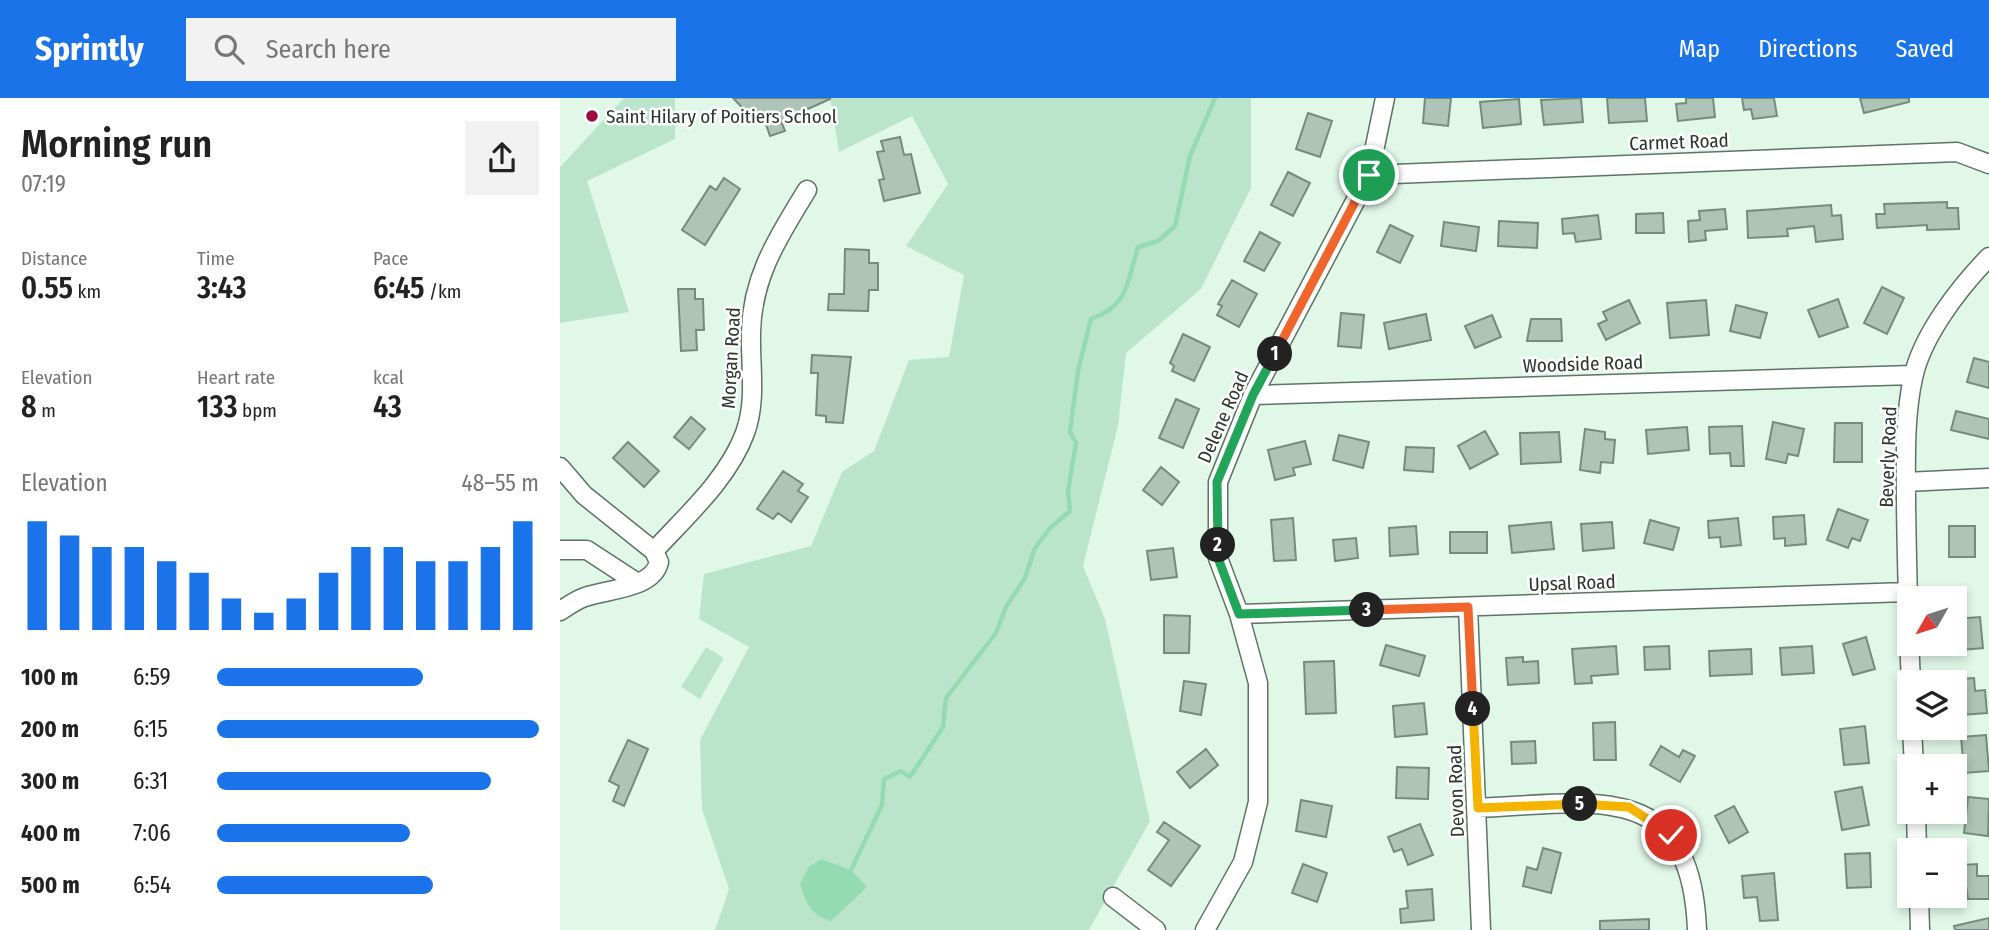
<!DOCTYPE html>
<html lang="en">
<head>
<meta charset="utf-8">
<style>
  :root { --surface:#fff; --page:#f2f2f2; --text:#222; --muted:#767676; --accent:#1a73e8 }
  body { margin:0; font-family:"Fira Sans Condensed",sans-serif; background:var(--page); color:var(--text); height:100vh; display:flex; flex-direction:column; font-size:26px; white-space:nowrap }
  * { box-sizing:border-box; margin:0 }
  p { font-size:23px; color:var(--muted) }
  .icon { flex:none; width:38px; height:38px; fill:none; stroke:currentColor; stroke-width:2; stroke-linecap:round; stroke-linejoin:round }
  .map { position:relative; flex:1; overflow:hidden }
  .side { display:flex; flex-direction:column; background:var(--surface); width:560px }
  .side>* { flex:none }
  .needle { width:46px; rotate:231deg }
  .tools { position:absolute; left:1337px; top:488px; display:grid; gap:14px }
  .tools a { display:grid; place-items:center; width:70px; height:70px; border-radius:0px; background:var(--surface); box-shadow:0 4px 10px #0003; font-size:35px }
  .pin { position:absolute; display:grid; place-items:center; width:60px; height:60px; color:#fff; margin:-30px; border:4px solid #fff; border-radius:50%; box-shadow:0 2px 7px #0007 }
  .km { position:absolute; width:35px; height:35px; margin:-18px; border-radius:50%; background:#222; color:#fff; font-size:19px; line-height:35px; text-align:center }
  .round { display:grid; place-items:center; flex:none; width:74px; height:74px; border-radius:0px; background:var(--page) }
  .overview { display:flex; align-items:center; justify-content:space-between; height:119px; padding:0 21px }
  h1 { font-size:38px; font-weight:600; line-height:52px }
  .stats { display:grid; grid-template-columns:repeat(3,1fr); gap:10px; height:119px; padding:7px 21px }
  .stats div { display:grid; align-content:center }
  .stats b { font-size:30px; font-weight:600 }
  .stats small { font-size:19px; font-weight:400 }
  .stats p { font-size:19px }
  .chart { height:196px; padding:14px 21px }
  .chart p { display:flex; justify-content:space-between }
  .chart svg { width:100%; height:126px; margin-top:7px; stroke:var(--accent); stroke-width:6 }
  ul { padding:0 21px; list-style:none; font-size:23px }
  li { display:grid; grid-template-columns:112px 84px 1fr; align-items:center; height:52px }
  li i { height:18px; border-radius:9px; background:var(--accent) }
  header { display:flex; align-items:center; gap:42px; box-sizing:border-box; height:98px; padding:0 35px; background:var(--accent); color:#fff }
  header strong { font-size:33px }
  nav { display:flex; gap:38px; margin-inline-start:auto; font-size:24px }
  .search { width:490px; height:63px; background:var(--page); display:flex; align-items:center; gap:18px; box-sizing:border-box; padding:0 24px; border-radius:0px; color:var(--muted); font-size:26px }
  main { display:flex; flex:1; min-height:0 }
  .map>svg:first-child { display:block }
</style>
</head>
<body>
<header>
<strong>Sprintly</strong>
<div class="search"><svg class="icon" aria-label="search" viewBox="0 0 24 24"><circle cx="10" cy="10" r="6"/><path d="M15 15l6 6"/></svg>Search here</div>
<nav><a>Map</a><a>Directions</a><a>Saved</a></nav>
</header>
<main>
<section class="side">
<div class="overview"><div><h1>Morning run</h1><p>07:19</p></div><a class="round"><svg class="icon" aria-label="share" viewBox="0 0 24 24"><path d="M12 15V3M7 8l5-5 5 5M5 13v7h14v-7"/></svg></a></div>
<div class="stats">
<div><p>Distance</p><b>0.55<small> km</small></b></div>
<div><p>Time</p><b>3:43</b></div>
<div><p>Pace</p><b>6:45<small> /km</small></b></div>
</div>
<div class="stats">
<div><p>Elevation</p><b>8<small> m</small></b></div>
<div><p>Heart rate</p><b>133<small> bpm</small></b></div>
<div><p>kcal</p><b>43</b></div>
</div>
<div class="chart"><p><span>Elevation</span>48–55 m</p>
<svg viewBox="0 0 160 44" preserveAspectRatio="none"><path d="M5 44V6M15 44V11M25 44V15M35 44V15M45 44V20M55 44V24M65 44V33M75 44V38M85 44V33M95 44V24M105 44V15M115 44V15M125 44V20M135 44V20M145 44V15M155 44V6"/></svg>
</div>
<ul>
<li><b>100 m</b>6:59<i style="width:64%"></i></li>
<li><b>200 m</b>6:15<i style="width:100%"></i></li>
<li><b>300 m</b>6:31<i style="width:85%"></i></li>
<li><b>400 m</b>7:06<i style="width:60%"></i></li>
<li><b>500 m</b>6:54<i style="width:67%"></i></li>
</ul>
</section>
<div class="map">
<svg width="1429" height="832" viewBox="0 0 1429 832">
  <rect width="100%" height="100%" fill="#e1f8e9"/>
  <path fill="#bbe5cb" d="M 64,0 L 115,0 L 115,41 L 27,83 L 69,214 L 0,225 L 0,69 Z
    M 270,0 L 691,0 L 691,90 L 641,191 L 566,255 L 558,328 L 523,468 L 545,521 L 590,723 L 529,832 L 155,832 L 169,791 L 142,711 L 140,642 L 189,549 L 139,521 L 144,476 L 251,448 L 282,374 L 314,353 L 349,262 L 389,259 L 404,177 L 346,148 L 388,86 L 352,18 L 279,54 Z
    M 146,549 L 164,560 L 140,601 L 121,589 Z"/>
  <path fill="#94dbb1" d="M 261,761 L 291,772 L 307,789 L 271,823 C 251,818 246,805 240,786 L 249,769 Z"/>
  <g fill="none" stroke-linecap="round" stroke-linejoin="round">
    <path stroke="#94dbb1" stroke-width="4.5" d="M 291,772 L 322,707 L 324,681 L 341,673 L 350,679 L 383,629 L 386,600 L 436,535 L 446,509 L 465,480 L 475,450 L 491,429 L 510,413 L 508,393 L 516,345 L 510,334 L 518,273 L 531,221 C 569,208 567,184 578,149 L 598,143 L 615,128 L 630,58 L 655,0"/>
  </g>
  <path fill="#adc4b6" stroke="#768b7e" stroke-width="2" d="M 173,0 L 270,0 L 270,1 L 221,23 L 225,33 L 210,38 L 202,15 L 191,19 Z
    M 865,0 L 891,0 L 888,28 L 863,25 Z
    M 1021,0 L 1023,24 L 984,27 L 981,2 Z
    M 1047,0 L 1085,0 L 1087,23 L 1049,25 Z
    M 1126,0 L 1153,0 L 1155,19 L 1118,23 L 1116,6 L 1126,5 Z
    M 1182,0 L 1214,0 L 1217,18 L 1193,21 L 1191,11 L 1184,12 Z
    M 1300,0 L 1349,0 L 1349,4 L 1304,15 Z
    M 959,1 L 961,26 L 923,30 L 920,4 Z
    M 748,15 L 772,23 L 760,59 L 736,51 Z
    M 340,39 L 344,57 L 351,56 L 360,95 L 324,103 L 319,82 L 324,81 L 317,54 L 324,53 L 321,43 Z
    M 728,74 L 750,85 L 733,118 L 711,107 Z
    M 164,80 L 180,91 L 145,147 L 122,132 L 150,88 L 156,92 Z
    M 1387,104 L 1387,110 L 1398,110 L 1399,131 L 1367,132 L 1367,127 L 1317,130 L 1316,116 L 1325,116 L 1324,106 Z
    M 1271,107 L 1272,118 L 1281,117 L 1283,141 L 1256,144 L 1254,128 L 1227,131 L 1228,138 L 1188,140 L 1187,113 Z
    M 1165,111 L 1167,131 L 1145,133 L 1146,142 L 1129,144 L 1128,123 L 1140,122 L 1139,113 Z
    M 1103,115 L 1104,135 L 1076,135 L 1076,116 Z
    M 1038,117 L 1041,141 L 1016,144 L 1014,135 L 1003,136 L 1002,121 Z
    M 939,123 L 978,125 L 977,150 L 938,148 Z
    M 884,124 L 919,129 L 916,153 L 881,148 Z
    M 830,127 L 853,138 L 840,165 L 817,154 Z
    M 700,134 L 720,145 L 704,173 L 684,163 Z
    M 285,151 L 309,152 L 309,165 L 318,165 L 318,192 L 309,192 L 308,213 L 268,212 L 269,196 L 284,196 Z
    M 672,182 L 697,196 L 679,229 L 657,217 L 662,208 L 658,206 Z
    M 1322,189 L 1344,200 L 1327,236 L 1304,225 Z
    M 118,191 L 135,191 L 135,201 L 143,201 L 144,232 L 136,232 L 137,252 L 121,253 Z
    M 1278,201 L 1288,229 L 1259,239 L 1248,212 Z
    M 1069,202 L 1080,225 L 1046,242 L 1038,226 L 1047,222 L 1043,214 Z
    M 1146,202 L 1149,237 L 1110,240 L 1107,205 Z
    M 1176,207 L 1207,215 L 1200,240 L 1170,233 Z
    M 781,215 L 804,217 L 801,250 L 778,248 Z
    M 866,216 L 871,242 L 829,251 L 824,225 Z
    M 932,217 L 941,239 L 915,250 L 905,228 Z
    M 971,221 L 1001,221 L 1002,243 L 967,243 Z
    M 623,236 L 650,249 L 634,283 L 612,273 L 614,268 L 610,265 Z
    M 252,257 L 291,259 L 283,325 L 266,324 L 266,318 L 256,317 L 258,275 L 251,275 Z
    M 1414,260 L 1429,264 L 1429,290 L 1407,284 Z
    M 616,301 L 639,311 L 623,350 L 599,340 Z
    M 1396,313 L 1429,321 L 1429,341 L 1391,332 Z
    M 131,319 L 145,331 L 129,351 L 114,339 Z
    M 1213,324 L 1244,331 L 1238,358 L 1228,356 L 1226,365 L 1206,361 Z
    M 1275,325 L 1302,325 L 1302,364 L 1274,364 Z
    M 1182,328 L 1184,368 L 1171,368 L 1170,355 L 1150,356 L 1149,329 Z
    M 1127,329 L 1129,352 L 1088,356 L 1086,332 Z
    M 1025,331 L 1045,334 L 1045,341 L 1055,342 L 1053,365 L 1041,364 L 1040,375 L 1020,372 Z
    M 925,333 L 938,356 L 910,371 L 898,348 Z
    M 999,334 L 1001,364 L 961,366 L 960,335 Z
    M 779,337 L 809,344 L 803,370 L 773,362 Z
    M 745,343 L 751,366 L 733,370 L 735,377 L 715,382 L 708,352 Z
    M 68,344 L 99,373 L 84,389 L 53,360 Z
    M 846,349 L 874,350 L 873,374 L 844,372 Z
    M 601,369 L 619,384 L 602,407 L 583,392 Z
    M 223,373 L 243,386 L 238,393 L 248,399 L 231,424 L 218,415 L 213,421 L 197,411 Z
    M 1278,411 L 1308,422 L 1300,443 L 1292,440 L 1288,450 L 1267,442 Z
    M 1244,417 L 1246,446 L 1225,448 L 1225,440 L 1214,441 L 1213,419 Z
    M 733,420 L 736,462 L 714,463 L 711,422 Z
    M 1178,420 L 1181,447 L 1161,449 L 1160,439 L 1149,440 L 1148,423 Z
    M 1090,422 L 1119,430 L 1113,452 L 1084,445 Z
    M 991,424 L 994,451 L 952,455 L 949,428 Z
    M 1052,424 L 1054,450 L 1023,453 L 1021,426 Z
    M 856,428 L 858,456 L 830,458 L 829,430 Z
    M 1389,428 L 1415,428 L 1415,459 L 1389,459 Z
    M 890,434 L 927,434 L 927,455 L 890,455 Z
    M 796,440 L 798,460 L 775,463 L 773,442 Z
    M 613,450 L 617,479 L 591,482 L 587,453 Z
    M 604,517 L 630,518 L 629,555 L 604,555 Z
    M 1420,519 L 1423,550 L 1402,552 L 1401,540 L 1395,541 L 1395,521 Z
    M 1306,539 L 1315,571 L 1293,577 L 1283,546 Z
    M 826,547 L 865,558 L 859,578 L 820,567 Z
    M 1056,548 L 1058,576 L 1031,578 L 1032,585 L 1015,586 L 1012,551 Z
    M 1109,548 L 1110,571 L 1085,572 L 1084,549 Z
    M 1252,548 L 1254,575 L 1222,577 L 1220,550 Z
    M 1191,551 L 1192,576 L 1150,578 L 1149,553 Z
    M 963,559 L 963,564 L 978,563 L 979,585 L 948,587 L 946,560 Z
    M 774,563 L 776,615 L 746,616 L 744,564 Z
    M 1414,580 L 1415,593 L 1425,592 L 1427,615 L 1401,617 L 1399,581 Z
    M 624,583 L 646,586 L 641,617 L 620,613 Z
    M 864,605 L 867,636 L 835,639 L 833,608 Z
    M 1055,624 L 1056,662 L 1034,662 L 1033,625 Z
    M 1305,628 L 1309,665 L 1284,667 L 1280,631 Z
    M 1426,637 L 1429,673 L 1404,675 L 1401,639 Z
    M 68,642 L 88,651 L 64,708 L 53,703 L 59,688 L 49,683 Z
    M 975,643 L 976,665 L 952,666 L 951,644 Z
    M 1101,648 L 1119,659 L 1123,652 L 1135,658 L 1120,684 L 1090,667 Z
    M 646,651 L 658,667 L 630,690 L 617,674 Z
    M 837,669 L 869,670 L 868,701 L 836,700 Z
    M 1302,689 L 1309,727 L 1282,732 L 1275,694 Z
    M 1408,699 L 1429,701 L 1428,738 L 1404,735 Z
    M 741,702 L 772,708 L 766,739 L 736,733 Z
    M 1174,708 L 1188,734 L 1169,745 L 1155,718 Z
    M 604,724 L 640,748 L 611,788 L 588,772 L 609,742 L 597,734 Z
    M 860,726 L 873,757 L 848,767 L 842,751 L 834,754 L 828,739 Z
    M 983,750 L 1001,755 L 991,795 L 963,788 L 967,769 L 977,772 Z
    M 1310,755 L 1311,789 L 1287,790 L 1285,756 Z
    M 743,766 L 767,775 L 757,804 L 732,795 Z
    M 1417,766 L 1417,778 L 1429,778 L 1429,801 L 1408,801 L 1403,767 Z
    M 1214,775 L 1218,822 L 1200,823 L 1197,799 L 1184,800 L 1182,778 Z
    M 872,791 L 874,822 L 841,825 L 840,811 L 848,810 L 846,793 Z
    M 1429,820 L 1429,832 L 1395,832 L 1394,828 Z
    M 1089,821 L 1089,832 L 1040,832 L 1040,823 Z"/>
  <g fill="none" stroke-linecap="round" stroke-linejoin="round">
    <g stroke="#5e7366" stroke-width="21">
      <path id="minor" d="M 809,77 L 1397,54 L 1429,66
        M 693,297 L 1353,277
        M 0,369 L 24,397 L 94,453 L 99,464 C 93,491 47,491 25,499 C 16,502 8,508 0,513
        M 1346,384 L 1429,380
        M 0,452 L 27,452 L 76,484
        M 94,453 C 126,418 168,381 185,335 C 197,302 190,268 191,234 C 192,178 219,138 247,92
        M 908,509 L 921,832
        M 679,516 L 1347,494
        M 1351,584 C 1348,526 1347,467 1346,408 C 1346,366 1344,321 1353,280 C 1362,237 1400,189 1429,159
        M 1352,630 L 1354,668
        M 918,710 C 1033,705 1131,679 1137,832
        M 1356,714 L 1357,752
        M 1359,798 L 1360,832
        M 553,799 L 596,832
        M 645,832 L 683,764 L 698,704 L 698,585 L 679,516 L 658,460 L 658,384 L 693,297 L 809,77 L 825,0"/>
    </g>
    <use href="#minor" stroke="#fff" stroke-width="18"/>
  </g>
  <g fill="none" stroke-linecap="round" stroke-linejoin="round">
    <g stroke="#fff" stroke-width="14">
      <path id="split-1" d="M 715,256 L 809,77"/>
    </g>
    <g stroke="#fff" stroke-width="14">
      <path id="split-2" d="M 658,447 L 657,384 L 693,297 L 715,256"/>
    </g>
    <g stroke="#fff" stroke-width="14">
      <path id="split-3" d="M 658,447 L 658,460 L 679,516 L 807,512"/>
    </g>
    <g stroke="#fff" stroke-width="14">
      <path id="split-4" d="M 807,512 L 908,509 L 913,611"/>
    </g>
    <g stroke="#fff" stroke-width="14">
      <path id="split-5" d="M 913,611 L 918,710 L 1020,706"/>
    </g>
    <g stroke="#fff" stroke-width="14">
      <path id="split-6" d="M 1020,706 L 1069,709 L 1111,737"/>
    </g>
    <use href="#split-1" stroke="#f0652b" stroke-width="9"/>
    <use href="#split-2" stroke="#22a559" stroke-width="9"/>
    <use href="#split-3" stroke="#22a559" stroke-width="9"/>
    <use href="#split-4" stroke="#f0652b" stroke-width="9"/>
    <use href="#split-5" stroke="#f5b400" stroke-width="9"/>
    <use href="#split-6" stroke="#f5b400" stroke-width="9"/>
  </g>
  <circle fill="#a20845" stroke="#fefffe" stroke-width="2.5" cx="32" cy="18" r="7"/>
  <g text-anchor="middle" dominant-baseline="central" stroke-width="5" stroke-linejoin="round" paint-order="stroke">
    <g font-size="19" fill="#2c352f" stroke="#fefffe" text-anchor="start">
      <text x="46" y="18">Saint Hilary of Poitiers School</text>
    </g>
    <g font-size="19" fill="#2c352f" stroke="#fefffe">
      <text transform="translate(1119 44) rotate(-2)">Carmet Road</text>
      <text transform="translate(171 260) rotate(-87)">Morgan Road</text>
      <text transform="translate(1023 266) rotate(-2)">Woodside Road</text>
      <text transform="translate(663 319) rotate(-66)">Delene Road</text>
      <text transform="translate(1328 359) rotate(-88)">Beverly Road</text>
      <text transform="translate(1012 485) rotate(-2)">Upsal Road</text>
      <text transform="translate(896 693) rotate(-92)">Devon Road</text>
    </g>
  </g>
</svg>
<div class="tools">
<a><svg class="needle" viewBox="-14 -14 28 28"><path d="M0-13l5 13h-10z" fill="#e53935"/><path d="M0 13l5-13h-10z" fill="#767676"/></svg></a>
<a><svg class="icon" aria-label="layers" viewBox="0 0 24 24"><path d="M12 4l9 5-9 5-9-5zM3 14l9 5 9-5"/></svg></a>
<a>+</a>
<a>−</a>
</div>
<div class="pin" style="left:809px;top:77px;background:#1e9e55"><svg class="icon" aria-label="arrive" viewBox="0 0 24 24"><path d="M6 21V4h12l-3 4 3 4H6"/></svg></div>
<div class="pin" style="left:1111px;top:737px;background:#d93025"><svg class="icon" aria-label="check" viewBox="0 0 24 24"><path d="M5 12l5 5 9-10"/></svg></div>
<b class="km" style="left:715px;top:256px">1</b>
<b class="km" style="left:658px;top:447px">2</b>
<b class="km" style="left:807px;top:512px">3</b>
<b class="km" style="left:913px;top:611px">4</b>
<b class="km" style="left:1020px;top:706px">5</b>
</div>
</main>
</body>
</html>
